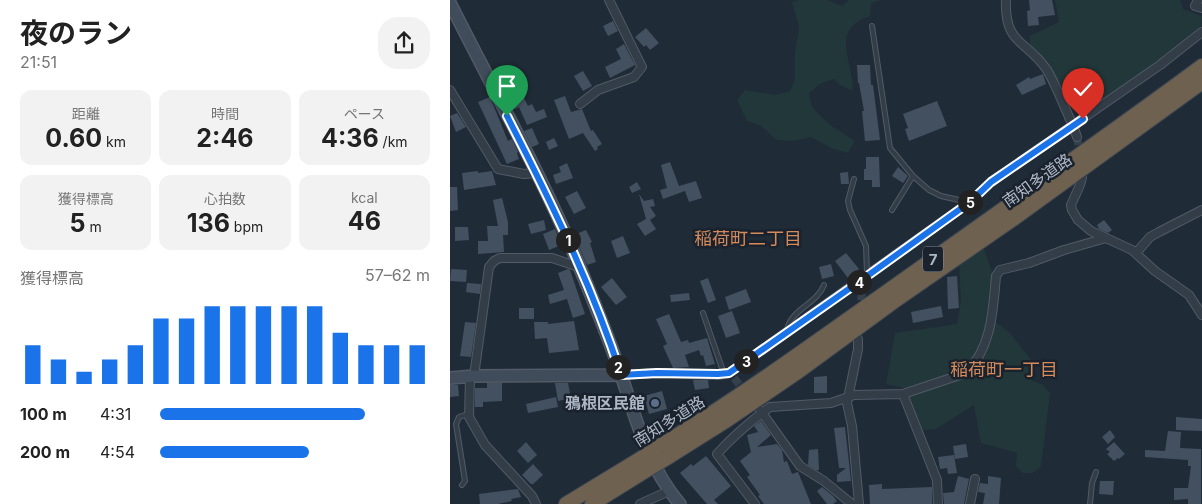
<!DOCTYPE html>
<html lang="ja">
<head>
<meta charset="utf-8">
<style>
  :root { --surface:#fff; --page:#f2f2f2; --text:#222; --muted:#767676; --accent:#1a73e8 }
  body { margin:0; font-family:Inter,"Noto Sans JP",sans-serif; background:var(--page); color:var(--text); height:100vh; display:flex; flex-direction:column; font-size:19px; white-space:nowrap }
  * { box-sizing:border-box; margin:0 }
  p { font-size:16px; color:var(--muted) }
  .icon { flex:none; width:28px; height:28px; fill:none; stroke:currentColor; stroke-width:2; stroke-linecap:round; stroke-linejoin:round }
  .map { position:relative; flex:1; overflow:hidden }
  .drawer { display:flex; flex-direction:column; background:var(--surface); width:450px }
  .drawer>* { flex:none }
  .pin { position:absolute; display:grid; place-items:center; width:42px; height:42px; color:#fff; margin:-51px -21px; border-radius:50% 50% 50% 0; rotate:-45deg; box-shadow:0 0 5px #0007 }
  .pin .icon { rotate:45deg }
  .km { position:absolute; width:25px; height:25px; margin:-12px; border-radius:50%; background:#222; color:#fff; font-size:14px; line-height:25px; text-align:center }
  .round { display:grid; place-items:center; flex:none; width:52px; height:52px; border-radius:20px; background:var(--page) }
  .overview { display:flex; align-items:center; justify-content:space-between; height:85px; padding:0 20px }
  h1 { font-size:28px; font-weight:700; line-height:38px }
  .metrics { display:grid; grid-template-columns:repeat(3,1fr); gap:8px; height:85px; padding:5px 20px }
  .metrics div { display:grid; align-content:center; border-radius:12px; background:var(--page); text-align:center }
  .metrics b { font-size:25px; font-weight:700 }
  .metrics small { font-size:14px; font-weight:400 }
  .metrics p { font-size:14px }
  .chart { height:140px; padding:10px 20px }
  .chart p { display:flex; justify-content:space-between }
  .chart svg { width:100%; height:90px; margin-top:5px; stroke:var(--accent); stroke-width:6 }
  ul { padding:0 20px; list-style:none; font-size:16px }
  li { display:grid; grid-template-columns:80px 60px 1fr; align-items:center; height:38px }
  li i { height:12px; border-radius:6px; background:var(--accent) }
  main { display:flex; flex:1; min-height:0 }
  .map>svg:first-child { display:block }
</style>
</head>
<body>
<main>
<section class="drawer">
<div class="overview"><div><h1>夜のラン</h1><p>21:51</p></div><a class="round"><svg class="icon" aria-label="share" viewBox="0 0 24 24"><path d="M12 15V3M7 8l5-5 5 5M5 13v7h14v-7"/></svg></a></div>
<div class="metrics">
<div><p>距離</p><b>0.60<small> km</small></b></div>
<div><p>時間</p><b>2:46</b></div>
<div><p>ペース</p><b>4:36<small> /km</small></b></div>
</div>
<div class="metrics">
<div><p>獲得標高</p><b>5<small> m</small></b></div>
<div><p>心拍数</p><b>136<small> bpm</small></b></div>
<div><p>kcal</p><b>46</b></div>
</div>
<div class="chart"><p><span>獲得標高</span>57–62 m</p>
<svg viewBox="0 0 160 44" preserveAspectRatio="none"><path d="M5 44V25M15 44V32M25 44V38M35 44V32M45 44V25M55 44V12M65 44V12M75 44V6M85 44V6M95 44V6M105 44V6M115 44V6M125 44V19M135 44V25M145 44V25M155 44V25"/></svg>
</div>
<ul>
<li><b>100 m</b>4:31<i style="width:76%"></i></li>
<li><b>200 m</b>4:54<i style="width:55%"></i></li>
</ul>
</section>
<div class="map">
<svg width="752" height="504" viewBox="0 0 752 504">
  <rect width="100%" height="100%" fill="#202b38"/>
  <path fill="#223739" d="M 349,0 L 377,0 L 392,6 L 399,0 L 432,0 L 421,3 L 420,16 C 379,30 403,60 403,91 L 390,85 L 384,79 L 370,84 L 359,93 L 362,107 L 380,125 L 405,141 L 398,153 L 383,149 L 361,137 L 343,141 L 327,140 L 311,126 L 297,121 L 287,100 L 295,90 L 325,95 L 340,91 L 345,80 L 345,53 L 349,27 L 342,2 Z
    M 605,0 L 730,0 L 733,9 L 752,16 L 751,26 L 695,71 L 630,113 L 621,109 L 606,76 L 580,45 L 580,36 L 609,22 Z
    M 534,249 L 542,272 L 539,322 L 547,323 L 560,333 L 581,360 L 581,380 L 593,385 L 600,393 L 591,466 L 583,473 L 573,473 L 566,466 L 567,453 L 531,443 L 524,405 L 486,429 L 471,430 L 454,388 L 436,384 L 445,333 L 507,324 L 511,301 L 509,265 Z"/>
  <path fill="#435060" d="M 579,0 L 602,0 L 605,15 L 588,17 L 589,25 L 578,26 L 577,11 L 580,10 Z
    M 163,21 L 168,31 L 158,36 L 153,26 Z
    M 196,28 L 209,43 L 200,50 L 196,45 L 194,47 L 185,37 Z
    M 174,44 L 185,65 L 160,78 L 155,67 L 171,59 L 166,49 Z
    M 407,65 L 420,65 L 421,85 L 423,85 L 430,140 L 415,141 L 412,111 L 414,111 L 409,83 L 408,83 Z
    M 133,71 L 142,86 L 133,91 L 124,76 Z
    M 593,74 L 596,84 L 572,95 L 566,85 L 579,77 L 580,79 Z
    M 67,84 L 78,106 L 82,104 L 86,112 L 94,109 L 97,117 L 77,125 L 69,107 L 65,109 L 55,89 Z
    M 115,96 L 121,112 L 132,109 L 141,131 L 143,130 L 152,144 L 147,147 L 148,149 L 145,151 L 133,133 L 119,139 L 104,100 Z
    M 40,97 L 58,141 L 62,139 L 68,152 L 67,153 L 69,159 L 57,164 L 28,102 Z
    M 487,101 L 497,126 L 459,141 L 455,129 L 458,128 L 453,114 Z
    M 7,113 L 16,127 L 6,132 L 0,116 Z
    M 82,128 L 89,144 L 82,147 L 74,131 Z
    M 104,138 L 108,146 L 99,150 L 96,142 Z
    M 416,157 L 429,157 L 430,187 L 422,187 L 422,180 L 414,180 L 414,169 L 416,169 Z
    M 220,162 L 229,186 L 246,181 L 252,198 L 239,202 L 235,191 L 213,199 L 210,190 L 217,188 L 211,165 Z
    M 117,163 L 123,178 L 106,184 L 103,175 L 111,172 L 109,167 Z
    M 448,167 L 458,176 L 453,183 L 442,176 Z
    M 28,171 L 28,173 L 42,171 L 46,185 L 14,190 L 12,173 Z
    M 398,172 L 399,184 L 391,184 L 390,173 Z
    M 187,182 L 191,189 L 182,193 L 179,187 Z
    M 0,187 L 7,187 L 8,210 L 0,211 Z
    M 127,191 L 136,208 L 124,214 L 115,197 Z
    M 189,194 L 194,201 L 203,199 L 205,206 L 200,207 L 206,216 L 200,220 L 206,229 L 195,236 L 187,224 L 196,219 Z
    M 52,198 L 58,222 L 58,235 L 53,235 L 54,252 L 28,254 L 28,241 L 38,241 L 37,226 L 48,226 L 43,200 Z
    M 94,220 L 96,230 L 81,234 L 78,224 Z
    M 654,220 L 662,230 L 658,233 L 649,229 L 647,225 Z
    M 5,227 L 18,227 L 19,240 L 5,241 Z
    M 105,229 L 111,245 L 99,250 L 93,234 Z
    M 136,230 L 142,242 L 140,243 L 146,262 L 137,265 L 124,235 Z
    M 173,236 L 180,253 L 167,258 L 161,241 Z
    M 396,253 L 409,269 L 398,278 L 385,261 Z
    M 381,264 L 384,276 L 372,279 L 369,267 Z
    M 1,269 L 17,270 L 16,282 L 0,281 Z
    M 118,269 L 120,270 L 135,314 L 123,318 L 117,299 L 100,304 L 98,295 L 114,290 L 108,273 Z
    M 507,276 L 509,308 L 498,309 L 497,277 Z
    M 162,278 L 177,297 L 166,305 L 151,287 Z
    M 258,278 L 266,300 L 258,303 L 250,281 Z
    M 17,283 L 31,284 L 30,294 L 16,292 Z
    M 296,289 L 301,302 L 279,310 L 275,297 Z
    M 239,293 L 240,300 L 221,302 L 220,295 Z
    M 491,306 L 493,317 L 463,323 L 461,312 Z
    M 69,308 L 84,308 L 84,319 L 69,319 Z
    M 282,311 L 290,333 L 276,338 L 268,316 Z
    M 219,314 L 231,342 L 238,340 L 239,343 L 257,338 L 265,364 L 256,366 L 253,355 L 251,356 L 249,350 L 235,355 L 239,367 L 223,368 L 213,346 L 217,344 L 206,319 Z
    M 124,321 L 129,350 L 99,353 L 97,338 L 85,339 L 84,322 L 98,322 L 98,324 Z
    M 15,322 L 26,323 L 21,357 L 10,356 Z
    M 377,376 L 377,393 L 364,393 L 364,377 Z
    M 243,380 L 258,380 L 259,388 L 245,390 Z
    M 37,383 L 52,383 L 52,401 L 33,402 L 33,407 L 25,407 L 25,388 L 37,388 Z
    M 105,383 L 118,383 L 121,398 L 108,401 Z
    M 0,385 L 8,385 L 9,396 L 0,397 Z
    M 212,391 L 217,409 L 199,414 L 194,396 Z
    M 106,397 L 108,407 L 78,413 L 76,404 Z
    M 726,417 L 752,419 L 752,431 L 726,430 Z
    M 311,421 L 321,435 L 307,447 L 327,444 L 332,450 L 334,462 L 337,461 L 342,474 L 348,472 L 361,504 L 314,504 L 308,496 L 310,495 L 297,477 L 300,475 L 290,461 L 301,452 L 297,435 L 308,432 L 304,426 Z
    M 395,427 L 401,481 L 387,482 L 387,475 L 396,468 L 389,468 L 384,428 Z
    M 660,430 L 665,437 L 658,444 L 652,437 Z
    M 718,431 L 731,432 L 730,448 L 751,449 L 751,504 L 738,504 L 738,499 L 724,500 L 724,488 L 738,488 L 741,466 L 738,466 L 738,460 L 695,457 L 695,450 L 715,451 Z
    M 76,442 L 87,455 L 78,463 L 67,451 Z
    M 664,442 L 675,454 L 669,459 L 668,458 L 664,461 L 657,454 L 660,452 L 656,449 Z
    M 516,444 L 518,457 L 505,459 L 503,446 Z
    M 368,449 L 369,470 L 366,470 L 358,465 L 359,450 Z
    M 504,455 L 507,473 L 498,474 L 497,468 L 490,469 L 488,457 Z
    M 256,456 L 281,486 L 264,500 L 268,504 L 257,504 L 230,473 L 241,464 L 243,466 Z
    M 83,464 L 93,475 L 83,484 L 81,484 L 72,475 Z
    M 508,476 L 519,479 L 514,504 L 494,504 L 493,493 L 504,492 Z
    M 538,476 L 551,478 L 549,504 L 533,504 L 535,493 L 528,492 L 530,483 L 538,484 Z
    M 650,481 L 664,481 L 663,495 L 649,494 Z
    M 432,484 L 432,489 L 482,487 L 482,504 L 420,504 L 419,485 Z
    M 372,487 L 383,496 L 387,501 L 383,504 L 377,504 L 367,491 Z
    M 68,489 L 71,497 L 61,499 L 62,501 L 48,504 L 30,504 L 29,494 Z"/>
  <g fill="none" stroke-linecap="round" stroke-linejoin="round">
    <path stroke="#35404d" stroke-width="8" stroke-dasharray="8 4" stroke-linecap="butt" d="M 627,137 L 630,157
      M 410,312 L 413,279
      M 284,378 L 297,394"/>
    <g stroke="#515a66" stroke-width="6">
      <path id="lane" d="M 422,26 L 440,148 L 463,176 L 479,190 L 491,196 L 518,202
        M 404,179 L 398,201 L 400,210 L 416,246 L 417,274
        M 442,210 L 463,176
        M 253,313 L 274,374
        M 337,330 C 341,309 367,304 374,285
        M 12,485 L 15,481 L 6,424 L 9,417 L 18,414
        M 640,504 L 642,483 L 646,472"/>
    </g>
    <g stroke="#515a66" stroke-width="10">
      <path id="street" d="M 556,0 C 554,45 577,40 597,70 C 602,78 605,86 609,94 C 615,109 622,122 627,137
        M 748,0 L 745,6 L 752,8
        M 0,90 L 48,169 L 74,174 L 86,173
        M 130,104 L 148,90 L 184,77 L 192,67 L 159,0
        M 632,178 L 630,185 L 621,205 L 622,210 L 628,220 L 641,231 L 682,250 L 705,271 L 739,295 L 752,315
        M 686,253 L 700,237 L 709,232 L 752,210
        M 408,339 L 408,349 L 397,403 L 402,426 L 409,504
        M 171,375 L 207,373 L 268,375 L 279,373 L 520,202 L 541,182 L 710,65 L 752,32
        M 24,376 L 39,267 L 44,261 L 50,258 L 102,258 L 129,267
        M 20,377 L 19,417 L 35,445 L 82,496 L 86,504
        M 453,394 L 487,480 L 488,504
        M 310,410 L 350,466 L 374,481 L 402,504
        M 190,504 L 219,491
        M 305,504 L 267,454 C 283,436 301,421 320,407 L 381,403 L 404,395 L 453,394 L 516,373 C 542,347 543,310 546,276 L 550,270 L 579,263 L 614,250 L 656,238
        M 520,504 L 525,479"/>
    </g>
    <g stroke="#515a66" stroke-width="14">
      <path id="secondary" d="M 0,3 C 44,91 93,177 130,268 C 143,300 156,331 167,363 C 184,411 196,465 230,504
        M 0,378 L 24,376 L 171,375"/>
    </g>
    <g stroke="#3e4753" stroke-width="16">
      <path id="highway" d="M 210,446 C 300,391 384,329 469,269 C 564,201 659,135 752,66
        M 215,459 L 277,420 L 346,373 L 443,302 L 563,219 L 752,82
        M 116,504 L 190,459
        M 142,504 L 195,471"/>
    </g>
    <use href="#lane" stroke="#333d48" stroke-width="4"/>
    <use href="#street" stroke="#333d48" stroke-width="8"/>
    <use href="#secondary" stroke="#414c5b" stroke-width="11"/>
    <use href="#highway" stroke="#6e6150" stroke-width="14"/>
    <g stroke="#3e4753" stroke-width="16" stroke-linecap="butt">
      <path id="highway-bridge" d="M 190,459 L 210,446
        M 195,471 L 215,459"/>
    </g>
    <use href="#highway-bridge" stroke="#6e6150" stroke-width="14"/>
  </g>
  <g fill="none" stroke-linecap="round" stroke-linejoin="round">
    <g stroke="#fff" stroke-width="10">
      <path id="route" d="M 57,116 C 100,200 142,285 171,375 L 207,373 L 268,374 L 279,373 L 413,279 L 520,202 L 541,182 L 633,119"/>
    </g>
    <use href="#route" stroke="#1a73e8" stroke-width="6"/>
  </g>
  <circle fill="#5c6f8a" stroke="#19222d" stroke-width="2" cx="205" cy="403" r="5"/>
  <g text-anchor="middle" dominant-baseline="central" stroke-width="5" stroke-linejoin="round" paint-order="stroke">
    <rect fill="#19222d" stroke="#818a97" stroke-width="1" x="473" y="246.5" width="20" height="25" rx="4"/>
    <g font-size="15" font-weight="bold" fill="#aeb7c5">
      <text x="483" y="259">7</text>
    </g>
    <g font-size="16" fill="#aeb7c5" stroke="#19222d">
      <text transform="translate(587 180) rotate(-35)">南知多道路</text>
      <text transform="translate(219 421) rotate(-32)">南知多道路</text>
    </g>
    <g font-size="16" font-weight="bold" fill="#aeb7c5" stroke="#19222d" text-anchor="end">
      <text x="195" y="403">鴉根区民館</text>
    </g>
    <g font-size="18" fill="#d48a5a" stroke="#19222d">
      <text x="298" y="238">稲荷町二丁目</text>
      <text x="554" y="369">稲荷町一丁目</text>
    </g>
  </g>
</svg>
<div class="pin" style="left:57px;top:116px;background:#1e9e55"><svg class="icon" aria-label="arrive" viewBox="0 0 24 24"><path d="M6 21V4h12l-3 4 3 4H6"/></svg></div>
<div class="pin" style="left:633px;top:119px;background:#d93025"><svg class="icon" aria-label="check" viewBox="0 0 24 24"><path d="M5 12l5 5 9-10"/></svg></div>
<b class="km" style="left:118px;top:240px">1</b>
<b class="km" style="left:168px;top:367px">2</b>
<b class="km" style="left:296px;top:361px">3</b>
<b class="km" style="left:409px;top:282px">4</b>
<b class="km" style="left:520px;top:202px">5</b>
</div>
</main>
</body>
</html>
